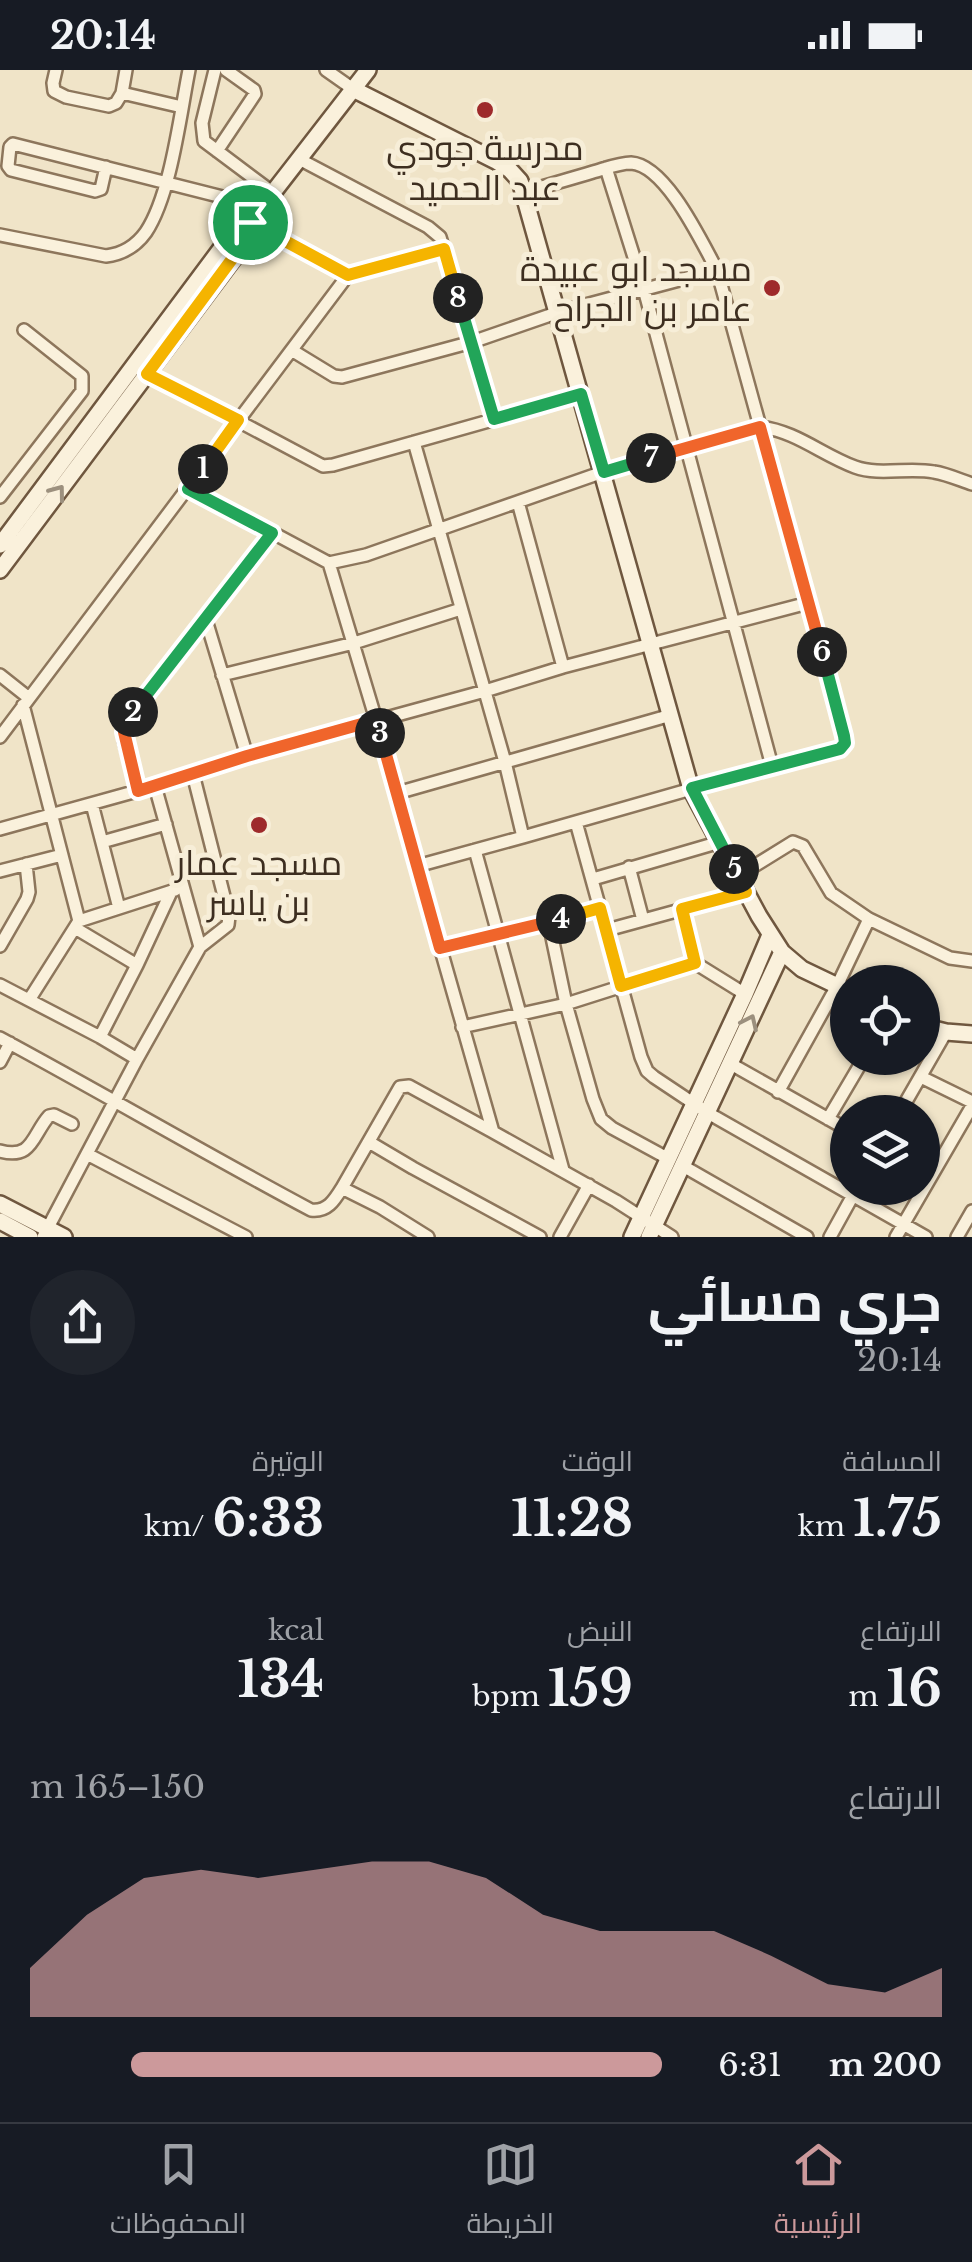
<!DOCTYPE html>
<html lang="ar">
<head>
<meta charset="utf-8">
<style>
  :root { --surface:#171b24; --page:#20242c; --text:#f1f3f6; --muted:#9ea1a6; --line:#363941; --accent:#cc999b }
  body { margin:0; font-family:"Libre Baskerville",Cairo,serif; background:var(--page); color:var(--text); direction:rtl; height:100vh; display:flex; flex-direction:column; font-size:38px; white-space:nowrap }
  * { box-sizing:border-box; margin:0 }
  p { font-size:32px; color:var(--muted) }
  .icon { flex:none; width:55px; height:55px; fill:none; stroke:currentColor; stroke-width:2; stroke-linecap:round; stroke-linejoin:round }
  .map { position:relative; height:1167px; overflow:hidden; direction:ltr }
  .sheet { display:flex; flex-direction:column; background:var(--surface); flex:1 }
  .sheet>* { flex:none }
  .fabs { position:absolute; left:830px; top:895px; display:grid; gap:20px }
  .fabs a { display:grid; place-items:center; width:110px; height:110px; border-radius:50%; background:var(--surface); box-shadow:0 2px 8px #0004; font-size:50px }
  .pin { position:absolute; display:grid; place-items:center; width:85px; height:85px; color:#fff; margin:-42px; border:5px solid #fff; border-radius:50%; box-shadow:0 2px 10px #0007 }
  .km { position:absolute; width:50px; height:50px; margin:-25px; border-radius:50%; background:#222; color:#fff; font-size:28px; line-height:50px; text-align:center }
  .round { display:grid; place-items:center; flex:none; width:105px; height:105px; border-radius:52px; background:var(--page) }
  .summary { display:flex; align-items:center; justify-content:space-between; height:170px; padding:0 30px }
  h1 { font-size:55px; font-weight:700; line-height:75px }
  .figures { display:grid; grid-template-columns:repeat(3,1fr); gap:15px; height:170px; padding:10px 30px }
  .figures div { display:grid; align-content:center }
  .figures b { font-size:50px; font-weight:700 }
  .figures small { font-size:28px; font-weight:400 }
  .figures p { font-size:28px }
  .chart { height:280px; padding:20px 30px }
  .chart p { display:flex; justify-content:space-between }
  .chart svg { width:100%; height:180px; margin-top:10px; fill:var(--accent); opacity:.7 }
  ul { padding:0 30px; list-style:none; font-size:32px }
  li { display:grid; grid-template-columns:160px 120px 1fr; align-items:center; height:75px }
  li i { height:25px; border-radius:12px; background:var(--accent) }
  .status { display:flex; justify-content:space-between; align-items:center; height:70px; padding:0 50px; background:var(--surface); direction:ltr }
  .status svg { height:28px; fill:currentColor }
  .menu { display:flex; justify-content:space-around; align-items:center; height:140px; border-top:2px solid var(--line); background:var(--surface); font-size:28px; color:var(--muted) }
  .menu a { display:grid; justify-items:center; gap:5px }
  .menu .active { color:var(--accent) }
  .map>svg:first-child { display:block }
</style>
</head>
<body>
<div class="status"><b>20:14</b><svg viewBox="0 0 49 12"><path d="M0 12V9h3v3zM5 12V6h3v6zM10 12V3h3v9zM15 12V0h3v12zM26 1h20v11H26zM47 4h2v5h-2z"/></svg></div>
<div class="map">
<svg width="972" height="1167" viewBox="0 0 972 1167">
  <rect width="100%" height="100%" fill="#f0e4c8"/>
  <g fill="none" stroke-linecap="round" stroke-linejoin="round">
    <g stroke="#8d765c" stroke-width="16">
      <path id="street" d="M 56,0 L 53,13 L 54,21 L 66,27 L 109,36 L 116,33 L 122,23 L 182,37
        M 215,0 L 202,53 L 204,71 L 272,122
        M 326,0 L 353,19
        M 122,23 L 126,0
        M 217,81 L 255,24 L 254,20 L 226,0
        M 299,89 L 428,157 L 440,167 L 494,349
        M 106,97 L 101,119 L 95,121 L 11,100 L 8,96 L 10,77 L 13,74 L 262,137
        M 606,98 L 644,219 L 772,696
        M 250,152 L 348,205 L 444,179
        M 0,165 L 106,186 C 123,184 136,176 146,162 C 171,124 180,45 189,0
        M 293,281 L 334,306 L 342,307 L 472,272 L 559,242 L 717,200
        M 144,301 L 323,396 L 333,395 L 581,325
        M 414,372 L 505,692 L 523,767 L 772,696 L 840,679 L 845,673 L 845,666 L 717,200 C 702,173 666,95 631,93 C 619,93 604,99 593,102 C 570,109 548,115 525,122
        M 0,427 L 82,321 L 82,306 L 24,260
        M 518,432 L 563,597
        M 273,463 L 329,493 L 376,650 L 417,796
        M 329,493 L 366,485 L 603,402 L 760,357 C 796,361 822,385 855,397 C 880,406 908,397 934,402 C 947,404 960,410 972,414
        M 206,550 L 247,686
        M 0,605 L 29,628
        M 222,605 L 354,573 L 461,539
        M 23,635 L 79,851 L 29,930
        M 0,667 L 348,205
        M 193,704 L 229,846 L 228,855 L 200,877
        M 138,721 L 124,670 L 126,654 L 273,463 L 188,419
        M 397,723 L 671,645
        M 92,734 L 119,838
        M 576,752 L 641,987 L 647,1001 L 654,1007 L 708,1043 L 926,1167
        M 0,759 L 155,716 L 247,686 L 485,621 L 563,597 L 808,533
        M 523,767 L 417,796 L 493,1062 L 616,1131 L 672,1167
        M 102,772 L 166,754
        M 475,780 L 563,1100
        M 629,797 L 643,850
        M 0,801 L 62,785
        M 738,806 L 793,772 L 803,776 L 831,823 L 869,849 L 950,888 L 972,891
        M 593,809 L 720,772
        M 682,839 L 695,893
        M 79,851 L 175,820
        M 549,853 L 566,934 L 593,1029 L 601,1049 L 612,1058 L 669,1089
        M 75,858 L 137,895
        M 607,860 L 746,822
        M 0,876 L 27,829 L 29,822 L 26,794
        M 440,878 L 549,853 L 601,838
        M 0,915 L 100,967 L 137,989
        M 462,957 L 566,934 L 695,893 L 745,924
        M 100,967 L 137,895 L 171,822
        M 0,968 C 104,1024 206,1084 311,1140 C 327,1142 334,1131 342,1118
        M 0,992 L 10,973
        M 731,994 L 848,1060
        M 921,1007 L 972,1032
        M 778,1022 L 837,916 L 869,849
        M 900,1042 L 946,962
        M 828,1049 L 864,988
        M 369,1072 L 413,1098 L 540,1167
        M 0,1081 C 33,1090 32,1065 49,1046 L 54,1045 L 72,1054
        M 87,1084 L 246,1167
        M 683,1096 L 807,1167
        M 43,1167 L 137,989 L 200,877 L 155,716
        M 428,1167 L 380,1137 L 342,1118 L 400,1017 L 409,1016 L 493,1062
        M 560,1167 L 589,1115
        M 830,1167 L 857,1118
        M 896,1167 L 972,1036
        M 957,1167 L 972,1141"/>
    </g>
    <g stroke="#6f573f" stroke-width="20">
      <path id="secondary" d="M 353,19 L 496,91 L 510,100 L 520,111 L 691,719 L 759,846 L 782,882 L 802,899 L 848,921
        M 0,475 L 223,176 L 244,160 L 368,0
        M 0,500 L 239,181 L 244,160
        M 922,956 L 946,962 L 972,964
        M 0,1134 L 64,1167
        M 0,1151 L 30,1167
        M 632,1167 L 745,924 L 770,865
        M 649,1167 L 782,882"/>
    </g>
    <use href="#street" stroke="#faf1dc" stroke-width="11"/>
    <use href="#secondary" stroke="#faf1dc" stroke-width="15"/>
  </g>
  <defs><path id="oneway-chevron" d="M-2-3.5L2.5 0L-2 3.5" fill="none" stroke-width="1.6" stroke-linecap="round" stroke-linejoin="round" transform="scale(2.5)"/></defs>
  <g stroke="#9c907e">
    <use href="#oneway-chevron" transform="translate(58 422) rotate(-53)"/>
    <use href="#oneway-chevron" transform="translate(750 952) rotate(-65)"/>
  </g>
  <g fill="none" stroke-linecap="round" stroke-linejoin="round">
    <g stroke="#fff" stroke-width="20">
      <path id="split-1" d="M 203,399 L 238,350 L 147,304 L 238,181 L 244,160 L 250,152"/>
    </g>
    <g stroke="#fff" stroke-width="20">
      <path id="split-2" d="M 133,642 L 272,463 L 188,419 L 203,399"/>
    </g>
    <g stroke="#fff" stroke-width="20">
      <path id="split-3" d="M 133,642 L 124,662 L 138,721 L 247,686 L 376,650 L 380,663"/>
    </g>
    <g stroke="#fff" stroke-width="20">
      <path id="split-4" d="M 380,663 L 440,878 L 561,849"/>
    </g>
    <g stroke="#fff" stroke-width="20">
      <path id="split-5" d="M 561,849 L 600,838 L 621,916 L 695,893 L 682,839 L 746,822 L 734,799"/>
    </g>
    <g stroke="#fff" stroke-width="20">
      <path id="split-6" d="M 734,799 L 692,718 L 840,679 L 845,673 L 844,666 L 822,582"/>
    </g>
    <g stroke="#fff" stroke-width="20">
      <path id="split-7" d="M 651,388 L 760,357 L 822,582"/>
    </g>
    <g stroke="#fff" stroke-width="20">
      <path id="split-8" d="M 458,228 L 494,349 L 581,324 L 604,402 L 651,388"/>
    </g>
    <g stroke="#fff" stroke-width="20">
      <path id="split-9" d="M 250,152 L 348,205 L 444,179 L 458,228"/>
    </g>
    <use href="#split-1" stroke="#f5b400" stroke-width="12"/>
    <use href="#split-2" stroke="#22a559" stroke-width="12"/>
    <use href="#split-3" stroke="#f0652b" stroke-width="12"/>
    <use href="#split-4" stroke="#f0652b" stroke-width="12"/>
    <use href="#split-5" stroke="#f5b400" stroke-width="12"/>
    <use href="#split-6" stroke="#22a559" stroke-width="12"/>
    <use href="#split-7" stroke="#f0652b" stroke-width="12"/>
    <use href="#split-8" stroke="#22a559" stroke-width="12"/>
    <use href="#split-9" stroke="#f5b400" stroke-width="12"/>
  </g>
  <g fill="#9e2a2b" stroke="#f7eed8" stroke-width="4">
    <circle cx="485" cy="40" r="10"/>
    <circle cx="772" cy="218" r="10"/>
    <circle cx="259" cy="755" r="10"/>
  </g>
  <g text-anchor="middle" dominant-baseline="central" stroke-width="10" stroke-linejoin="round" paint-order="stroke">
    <g font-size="35" fill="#3d2e20" stroke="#f7eed8">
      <text x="485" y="77">مدرسة جودي<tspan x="485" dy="40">عبد الحميد</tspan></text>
      <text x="752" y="198" text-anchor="end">مسجد ابو عبيدة<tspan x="752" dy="40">عامر بن الجراح</tspan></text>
      <text x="259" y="792">مسجد عمار<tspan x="259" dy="40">بن ياسر</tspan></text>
    </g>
  </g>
</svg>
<div class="fabs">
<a><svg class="icon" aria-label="locate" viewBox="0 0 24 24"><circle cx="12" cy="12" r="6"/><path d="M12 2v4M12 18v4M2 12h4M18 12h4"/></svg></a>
<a><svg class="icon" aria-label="layers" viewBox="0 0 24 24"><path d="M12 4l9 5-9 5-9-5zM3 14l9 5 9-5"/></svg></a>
</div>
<div class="pin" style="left:250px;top:152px;background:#1e9e55"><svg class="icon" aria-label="arrive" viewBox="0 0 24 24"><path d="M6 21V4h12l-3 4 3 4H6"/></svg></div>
<b class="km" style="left:203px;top:399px">1</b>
<b class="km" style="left:133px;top:642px">2</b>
<b class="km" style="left:380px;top:663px">3</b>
<b class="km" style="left:561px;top:849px">4</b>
<b class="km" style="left:734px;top:799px">5</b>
<b class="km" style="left:822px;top:582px">6</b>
<b class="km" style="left:651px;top:388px">7</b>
<b class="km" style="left:458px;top:228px">8</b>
</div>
<section class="sheet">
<div class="summary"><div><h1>جري مسائي</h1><p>20:14</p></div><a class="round"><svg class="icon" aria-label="share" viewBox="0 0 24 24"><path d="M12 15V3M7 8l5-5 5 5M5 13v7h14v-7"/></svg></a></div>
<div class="figures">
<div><p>المسافة</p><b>1.75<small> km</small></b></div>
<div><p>الوقت</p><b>11:28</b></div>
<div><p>الوتيرة</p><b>6:33<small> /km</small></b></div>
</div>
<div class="figures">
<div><p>الارتفاع</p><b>16<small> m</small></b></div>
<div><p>النبض</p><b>159<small> bpm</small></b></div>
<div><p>kcal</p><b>134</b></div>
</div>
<div class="chart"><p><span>الارتفاع</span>150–165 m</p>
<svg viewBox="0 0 160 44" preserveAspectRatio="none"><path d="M0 44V32L10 19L20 10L30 8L40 10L50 8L60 6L70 6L80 10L90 19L100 23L110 23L120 23L130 29L140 36L150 38L160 32V44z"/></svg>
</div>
<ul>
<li><b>200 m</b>6:31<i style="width:84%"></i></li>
</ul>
</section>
<nav class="menu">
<a class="active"><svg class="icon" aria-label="home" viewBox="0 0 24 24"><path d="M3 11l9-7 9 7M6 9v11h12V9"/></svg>الرئيسية</a>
<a><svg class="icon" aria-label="map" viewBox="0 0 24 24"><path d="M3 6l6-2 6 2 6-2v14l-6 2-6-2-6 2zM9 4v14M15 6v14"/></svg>الخريطة</a>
<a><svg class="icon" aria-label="saved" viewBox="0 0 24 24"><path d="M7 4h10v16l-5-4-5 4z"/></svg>المحفوظات</a>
</nav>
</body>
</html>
